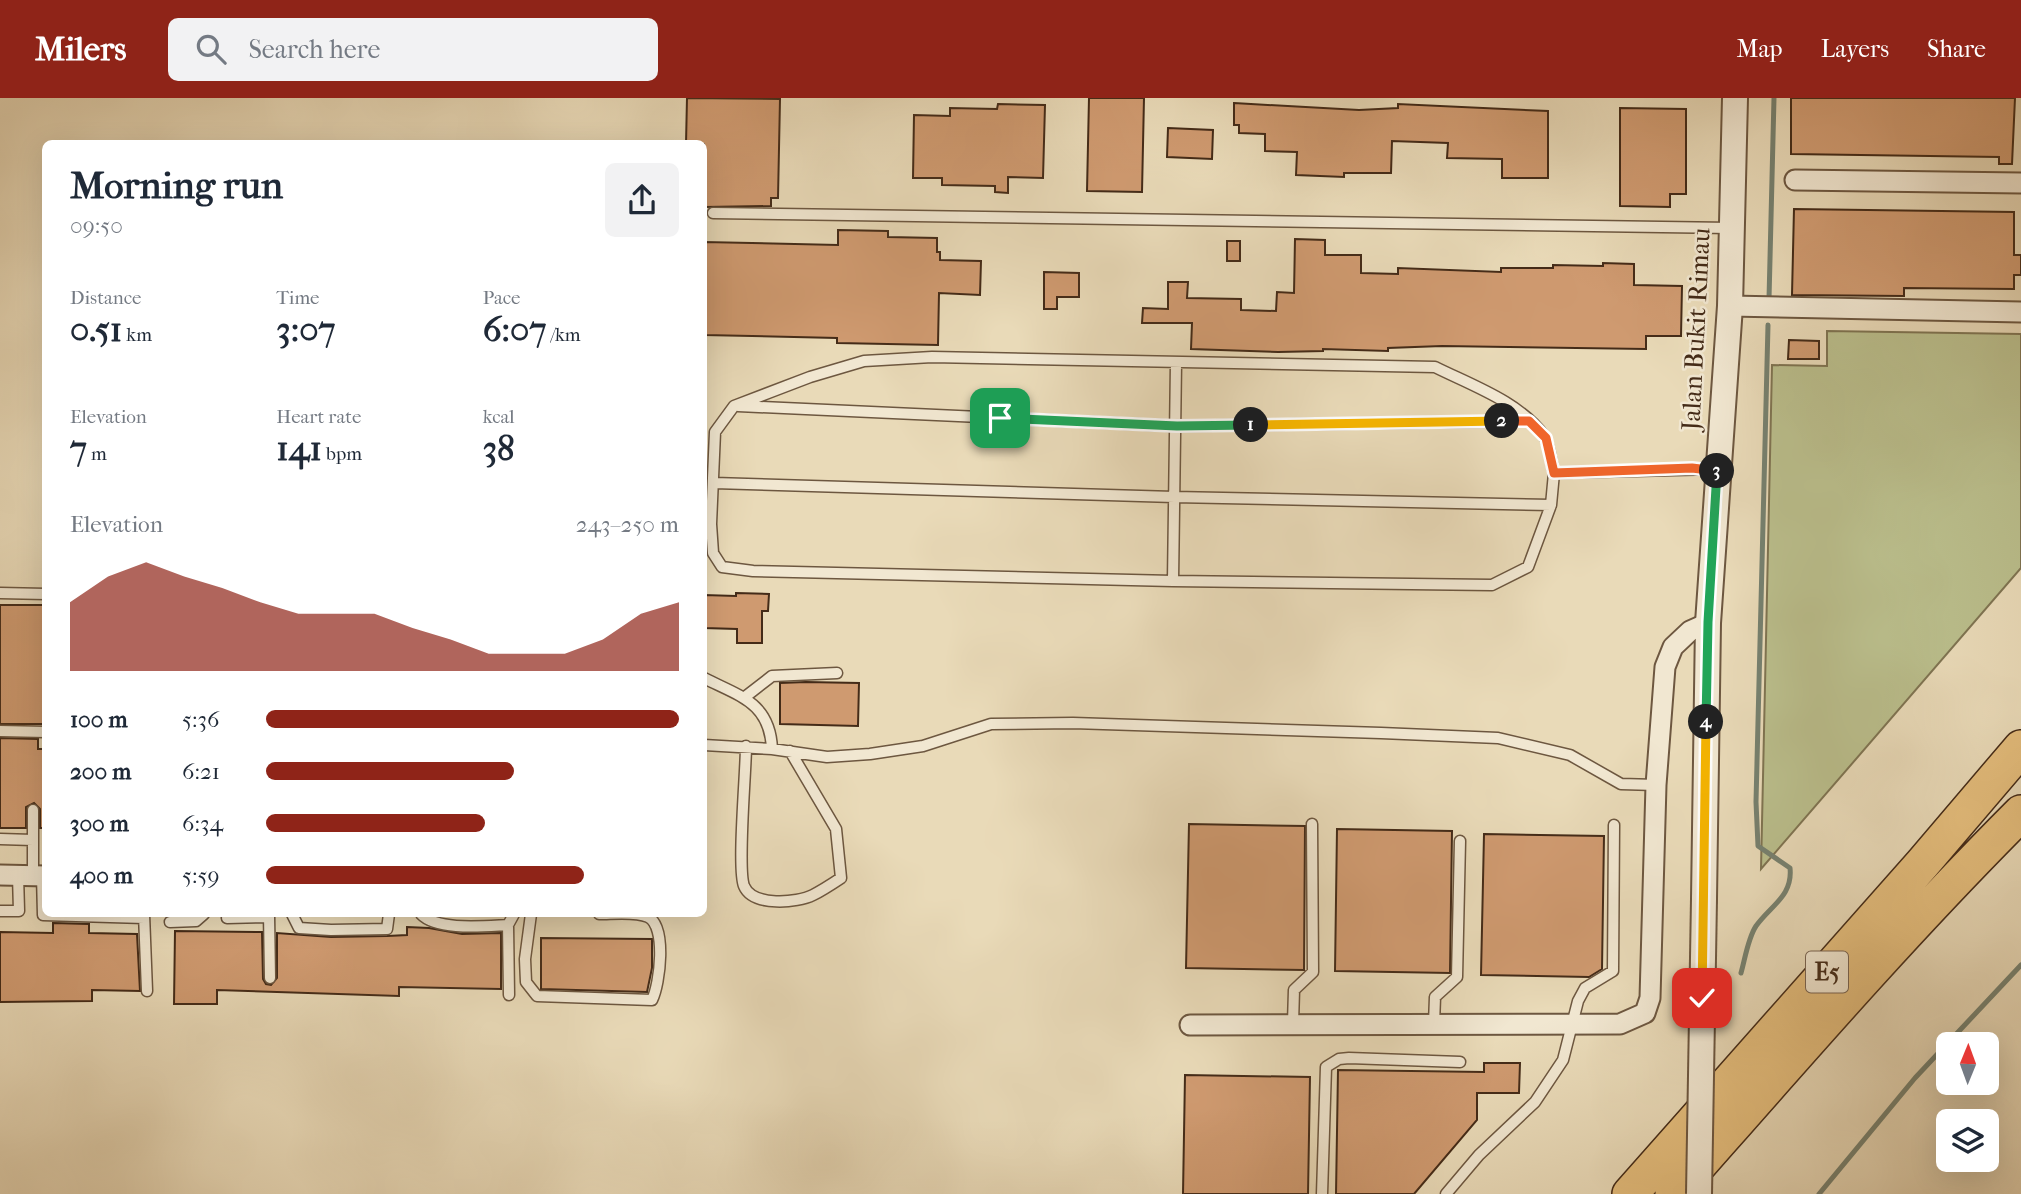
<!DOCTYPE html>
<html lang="en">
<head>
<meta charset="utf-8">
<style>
  :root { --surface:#fff; --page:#f2f2f3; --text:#1f2937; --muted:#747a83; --accent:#8f2418 }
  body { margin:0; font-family:"IM FELL French Canon",serif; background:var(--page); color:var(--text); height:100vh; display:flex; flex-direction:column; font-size:26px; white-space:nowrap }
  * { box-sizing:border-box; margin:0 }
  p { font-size:23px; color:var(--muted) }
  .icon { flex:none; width:38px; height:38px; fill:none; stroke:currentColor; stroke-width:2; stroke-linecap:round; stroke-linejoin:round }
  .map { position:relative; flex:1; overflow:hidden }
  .drawer { position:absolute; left:42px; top:42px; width:665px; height:777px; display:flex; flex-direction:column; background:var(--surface); border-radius:10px; box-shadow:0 7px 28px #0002 }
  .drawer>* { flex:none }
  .needle { width:46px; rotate:1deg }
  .tools { position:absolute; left:1936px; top:934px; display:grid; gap:14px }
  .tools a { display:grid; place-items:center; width:63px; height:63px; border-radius:10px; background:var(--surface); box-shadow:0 7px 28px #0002; font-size:35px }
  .pin { position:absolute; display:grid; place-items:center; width:60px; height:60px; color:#fff; margin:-30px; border-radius:14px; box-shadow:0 4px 10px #0006 }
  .km { position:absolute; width:35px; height:35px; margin:-18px; border-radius:50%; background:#222; color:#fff; font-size:19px; line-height:35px; text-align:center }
  .round { display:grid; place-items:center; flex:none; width:74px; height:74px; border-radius:10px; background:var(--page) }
  .overview { display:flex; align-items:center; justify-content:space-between; height:119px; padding:0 28px }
  h1 { font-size:38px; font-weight:700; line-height:52px }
  .figures { display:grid; grid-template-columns:repeat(3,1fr); gap:10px; height:119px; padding:7px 28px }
  .figures div { display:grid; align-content:center }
  .figures b { font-size:35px; font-weight:700 }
  .figures small { font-size:19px; font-weight:400 }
  .figures p { font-size:19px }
  .chart { height:196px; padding:14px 28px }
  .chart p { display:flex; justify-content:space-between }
  .chart svg { width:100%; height:126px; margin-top:7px; fill:var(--accent); opacity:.7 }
  ul { padding:0 28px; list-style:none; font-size:23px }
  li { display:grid; grid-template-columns:112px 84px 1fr; align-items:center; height:52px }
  li i { height:18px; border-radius:9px; background:var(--accent) }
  header { display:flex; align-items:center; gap:42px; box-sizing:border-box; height:98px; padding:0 35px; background:var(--accent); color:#fff }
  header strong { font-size:33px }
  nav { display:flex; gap:38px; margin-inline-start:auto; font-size:24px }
  .search { width:490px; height:63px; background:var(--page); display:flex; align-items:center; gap:18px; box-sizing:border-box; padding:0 24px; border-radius:10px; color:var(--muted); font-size:26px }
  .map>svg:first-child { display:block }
</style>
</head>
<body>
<header>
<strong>Milers</strong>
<div class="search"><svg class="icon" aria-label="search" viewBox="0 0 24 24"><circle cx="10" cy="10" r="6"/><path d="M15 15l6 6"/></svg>Search here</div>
<nav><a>Map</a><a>Layers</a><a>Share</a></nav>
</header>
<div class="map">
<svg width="2021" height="1096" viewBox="0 0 2021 1096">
  <rect width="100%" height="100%" fill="#e9dab8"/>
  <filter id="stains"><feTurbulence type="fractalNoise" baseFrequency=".00286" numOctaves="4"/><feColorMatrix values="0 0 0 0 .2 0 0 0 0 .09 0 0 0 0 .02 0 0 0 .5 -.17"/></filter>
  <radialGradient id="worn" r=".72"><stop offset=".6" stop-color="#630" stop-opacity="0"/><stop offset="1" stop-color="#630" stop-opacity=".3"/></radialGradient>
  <path fill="#babe8c" stroke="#7f7452" stroke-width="2" d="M 1827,233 L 2021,236 L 2021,470 L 1761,771 L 1772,267 L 1827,268 Z"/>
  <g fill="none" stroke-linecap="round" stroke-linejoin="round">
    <path stroke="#768170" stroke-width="5" d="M 1769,201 L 1774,0
      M 1741,875 C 1745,861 1748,840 1756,828 C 1771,807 1793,798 1790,770 L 1758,748 L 1756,704 L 1768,227
      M 1819,1096 L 1915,980 L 2021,867"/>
  </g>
  <path fill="#cf9a70" stroke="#442b18" stroke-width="2" d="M 687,0 L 780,1 L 778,100 L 771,100 L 771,108 L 705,109 L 704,46 L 686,46 Z
    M 1089,0 L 1144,0 L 1142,94 L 1087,93 Z
    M 1791,0 L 2015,0 L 2012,66 L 1999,66 L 1999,59 L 1791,56 Z
    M 1234,5 L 1359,12 L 1398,10 L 1398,6 L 1548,13 L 1548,80 L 1502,80 L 1502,61 L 1447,60 L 1448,45 L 1392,43 L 1391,75 L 1344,75 L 1344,79 L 1296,77 L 1297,54 L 1265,53 L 1265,36 L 1239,35 L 1239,27 L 1234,27 Z
    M 998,6 L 1045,7 L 1043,80 L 1008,79 L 1008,95 L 995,94 L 995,88 L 942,87 L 942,80 L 913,80 L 914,17 L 950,18 L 950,10 L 997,11 Z
    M 1620,10 L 1686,11 L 1686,96 L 1670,96 L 1670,109 L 1620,108 Z
    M 1168,30 L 1213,32 L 1212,61 L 1167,59 Z
    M 1794,111 L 2014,114 L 2014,157 L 2021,157 L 2021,177 L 2014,177 L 2014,191 L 1904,190 L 1904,198 L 1792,197 Z
    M 838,132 L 888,133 L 888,139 L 937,140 L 937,154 L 940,154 L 940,162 L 981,163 L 980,197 L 939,195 L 938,247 L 837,245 L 837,240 L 704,237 L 704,144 L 838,147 Z
    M 1295,141 L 1325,142 L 1325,157 L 1361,157 L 1361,175 L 1398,176 L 1398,170 L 1501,174 L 1501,170 L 1553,170 L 1553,167 L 1603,168 L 1603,165 L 1634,166 L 1634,187 L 1682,188 L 1681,238 L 1646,238 L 1646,251 L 1442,248 L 1388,250 L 1388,253 L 1323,251 L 1323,253 L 1278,254 L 1191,251 L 1192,225 L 1142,225 L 1143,210 L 1168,211 L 1168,184 L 1188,184 L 1187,200 L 1241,201 L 1241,212 L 1276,213 L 1277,194 L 1294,195 Z
    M 1227,143 L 1240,143 L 1240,163 L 1227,163 Z
    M 1044,174 L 1079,175 L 1079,199 L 1057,199 L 1057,211 L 1044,211 Z
    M 1789,242 L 1819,243 L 1819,261 L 1788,261 Z
    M 736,495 L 769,496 L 768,513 L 762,513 L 762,545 L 737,545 L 737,531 L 704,530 L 704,497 L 736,498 Z
    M 0,507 L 46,507 L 46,626 L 0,626 Z
    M 806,584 L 859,585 L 858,628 L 780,626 L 780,585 Z
    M 0,640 L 38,641 L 38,651 L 46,651 L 46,730 L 40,730 L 40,711 L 34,705 L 26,709 L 26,730 L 0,730 Z
    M 1189,726 L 1305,728 L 1304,872 L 1186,870 Z
    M 1337,731 L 1452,733 L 1450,875 L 1335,873 Z
    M 1484,736 L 1604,738 L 1602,871 L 1589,879 L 1481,877 Z
    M 53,825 L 89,826 L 89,835 L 137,836 L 140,893 L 92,892 L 92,903 L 0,904 L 0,834 L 53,835 Z
    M 407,829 L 429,830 L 462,836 L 501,835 L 501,891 L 399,889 L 399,898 L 217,892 L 217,906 L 174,906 L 175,833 L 262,834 L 263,881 L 266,886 L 271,887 L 277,880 L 277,835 L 331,839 L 387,838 L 407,837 Z
    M 541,840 L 652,841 L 652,870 L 647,894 L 541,891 Z
    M 1484,965 L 1520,965 L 1519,995 L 1477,995 L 1477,1022 L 1414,1096 L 1336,1096 L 1338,972 L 1484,974 Z
    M 1185,977 L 1310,979 L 1308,1096 L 1183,1096 Z"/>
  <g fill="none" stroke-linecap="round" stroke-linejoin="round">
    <g stroke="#6d5740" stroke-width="13">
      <path id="service" d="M 713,115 L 1731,130
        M 738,308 L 1176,328 L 1528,323
        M 1554,375 L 1551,407 L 1528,469 L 1492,487 L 1173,483 L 753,473 L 722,469 L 713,455 L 711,426 L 715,334 L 734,308 L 810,279 L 864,263 L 932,259 L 1435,269 C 1471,287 1520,304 1544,338 C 1550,347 1551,364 1554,375 L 1716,371
        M 714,385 L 1174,399 L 1551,407
        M 1173,483 L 1176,265
        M 0,495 L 46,496
        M 704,580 C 739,598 770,604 772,651 L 827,659 L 870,656 L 923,648 L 991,626 L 1073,625 L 1381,635 L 1498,640 L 1570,657 L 1621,686 L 1656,687
        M 745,599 L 772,578 L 837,575
        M 0,633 L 46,634
        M 704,647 L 772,651
        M 746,648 C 746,674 737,770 744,788 C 753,809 797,805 813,797 C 823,792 832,786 841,780 L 836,731 L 790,653
        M 0,741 L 33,742
        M 33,777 L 33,712
        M 42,777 L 43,817 L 144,820
        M 0,813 L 19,813 L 18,777
        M 144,816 L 147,893
        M 269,816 L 270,880
        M 292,816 L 299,830 L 331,832 L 387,831 L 389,816
        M 421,816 C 437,833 485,828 508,827 L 514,816
        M 531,816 L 525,861 L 526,884 L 537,898 L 652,902 C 660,886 667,828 648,819 C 636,813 613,816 599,816
        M 227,820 L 269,819
        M 170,824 L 196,823 L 204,816
        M 508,827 L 509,897
        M 1293,925 L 1294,892 L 1313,874 L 1312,726
        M 1434,926 L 1435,899 L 1457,879 L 1460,743
        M 1322,1096 L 1326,969 L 1339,961 L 1349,960 L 1460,964
        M 1446,1096 L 1479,1057 L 1535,1004 L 1563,962 L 1578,903 L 1585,890 L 1613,873 L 1614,727"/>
    </g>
    <g stroke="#6d5740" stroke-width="23">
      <path id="minor" d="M 1795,82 L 2021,85
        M 1730,208 L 2021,214
        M 0,777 L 46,778
        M 1190,927 L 1620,926 L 1645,915 L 1650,900 L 1656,687 L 1665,569 L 1673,549 L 1690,533 L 1708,525"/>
    </g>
    <g stroke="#6d5740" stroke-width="28">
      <path id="tertiary" d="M 1704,801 L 1708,525 L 1730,208 L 1735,0"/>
    </g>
    <g stroke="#442b18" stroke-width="38">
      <path id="motorway" d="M 1630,1096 L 1923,765 L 2021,650
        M 1673,1096 C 1787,967 1899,837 2021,715"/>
    </g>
    <use href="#service" stroke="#f1e7d1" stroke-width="10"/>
    <use href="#minor" stroke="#f1e7d1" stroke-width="19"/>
    <use href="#tertiary" stroke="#f1e7d1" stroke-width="24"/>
    <use href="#motorway" stroke="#e4bd7c" stroke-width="35"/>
    <g stroke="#6d5740" stroke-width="28" stroke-linecap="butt">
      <path id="tertiary-bridge" d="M 1699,1096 L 1704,801"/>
    </g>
    <use href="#tertiary-bridge" stroke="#f1e7d1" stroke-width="24"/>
  </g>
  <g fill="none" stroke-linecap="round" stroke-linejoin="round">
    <g stroke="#fff" stroke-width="14">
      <path id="split-1" d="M 1000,320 L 1177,328 L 1251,327"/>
    </g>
    <g stroke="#fff" stroke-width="14">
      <path id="split-2" d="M 1251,327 L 1502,323"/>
    </g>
    <g stroke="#fff" stroke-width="14">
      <path id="split-3" d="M 1502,323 L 1529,323 L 1546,340 L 1554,375 L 1692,370 L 1717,373"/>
    </g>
    <g stroke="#fff" stroke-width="14">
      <path id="split-4" d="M 1706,624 L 1708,524 L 1717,373"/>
    </g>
    <g stroke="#fff" stroke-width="14">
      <path id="split-5" d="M 1702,900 L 1706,624"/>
    </g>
    <use href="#split-1" stroke="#22a559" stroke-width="9"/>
    <use href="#split-2" stroke="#f5b400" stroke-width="9"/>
    <use href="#split-3" stroke="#f0652b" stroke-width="9"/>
    <use href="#split-4" stroke="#22a559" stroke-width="9"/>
    <use href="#split-5" stroke="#f5b400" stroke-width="9"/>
  </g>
  <g text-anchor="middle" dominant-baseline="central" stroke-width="5" stroke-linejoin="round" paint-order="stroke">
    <rect fill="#f1e7d1" stroke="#786350" stroke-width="2" x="1806" y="853.5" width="42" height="41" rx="5"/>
    <g font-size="24" font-weight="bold" fill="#442b18">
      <text x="1827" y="874">E5</text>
    </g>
    <g font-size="26" fill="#442b18" stroke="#f1e7d1">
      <text transform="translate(1696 231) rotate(-87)">Jalan Bukit Rimau</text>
    </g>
  </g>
  <rect width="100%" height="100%" filter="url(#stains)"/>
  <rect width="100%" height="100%" fill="url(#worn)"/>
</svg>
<div class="tools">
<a><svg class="needle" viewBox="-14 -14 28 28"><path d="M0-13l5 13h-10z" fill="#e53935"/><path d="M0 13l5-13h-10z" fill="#747a83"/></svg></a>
<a><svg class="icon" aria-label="layers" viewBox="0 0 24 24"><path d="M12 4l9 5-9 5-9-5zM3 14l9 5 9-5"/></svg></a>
</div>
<div class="pin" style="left:1000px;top:320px;background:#1e9e55"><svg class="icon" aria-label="arrive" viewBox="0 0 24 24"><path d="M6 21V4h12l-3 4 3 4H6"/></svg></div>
<div class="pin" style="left:1702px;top:900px;background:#d93025"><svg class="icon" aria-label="check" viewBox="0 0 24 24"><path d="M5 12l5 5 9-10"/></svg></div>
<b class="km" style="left:1251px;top:327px">1</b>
<b class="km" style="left:1502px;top:323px">2</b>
<b class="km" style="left:1717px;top:373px">3</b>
<b class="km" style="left:1706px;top:624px">4</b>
<section class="drawer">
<div class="overview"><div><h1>Morning run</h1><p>09:50</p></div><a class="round"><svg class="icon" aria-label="share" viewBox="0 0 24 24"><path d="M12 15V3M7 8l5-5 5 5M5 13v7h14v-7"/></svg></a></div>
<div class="figures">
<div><p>Distance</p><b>0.51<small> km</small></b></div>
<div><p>Time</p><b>3:07</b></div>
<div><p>Pace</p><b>6:07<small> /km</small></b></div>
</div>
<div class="figures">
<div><p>Elevation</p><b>7<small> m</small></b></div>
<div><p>Heart rate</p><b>141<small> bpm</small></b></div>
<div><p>kcal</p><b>38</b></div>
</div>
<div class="chart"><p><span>Elevation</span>243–250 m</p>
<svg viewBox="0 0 160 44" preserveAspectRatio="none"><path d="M0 44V20L10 11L20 6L30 11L40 15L50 20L60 24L70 24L80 24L90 29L100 33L110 38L120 38L130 38L140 33L150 24L160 20V44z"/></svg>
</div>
<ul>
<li><b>100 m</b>5:36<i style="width:100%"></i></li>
<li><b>200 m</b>6:21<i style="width:60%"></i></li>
<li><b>300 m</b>6:34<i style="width:53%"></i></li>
<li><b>400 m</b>5:59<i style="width:77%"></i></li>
</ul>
</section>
</div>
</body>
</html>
